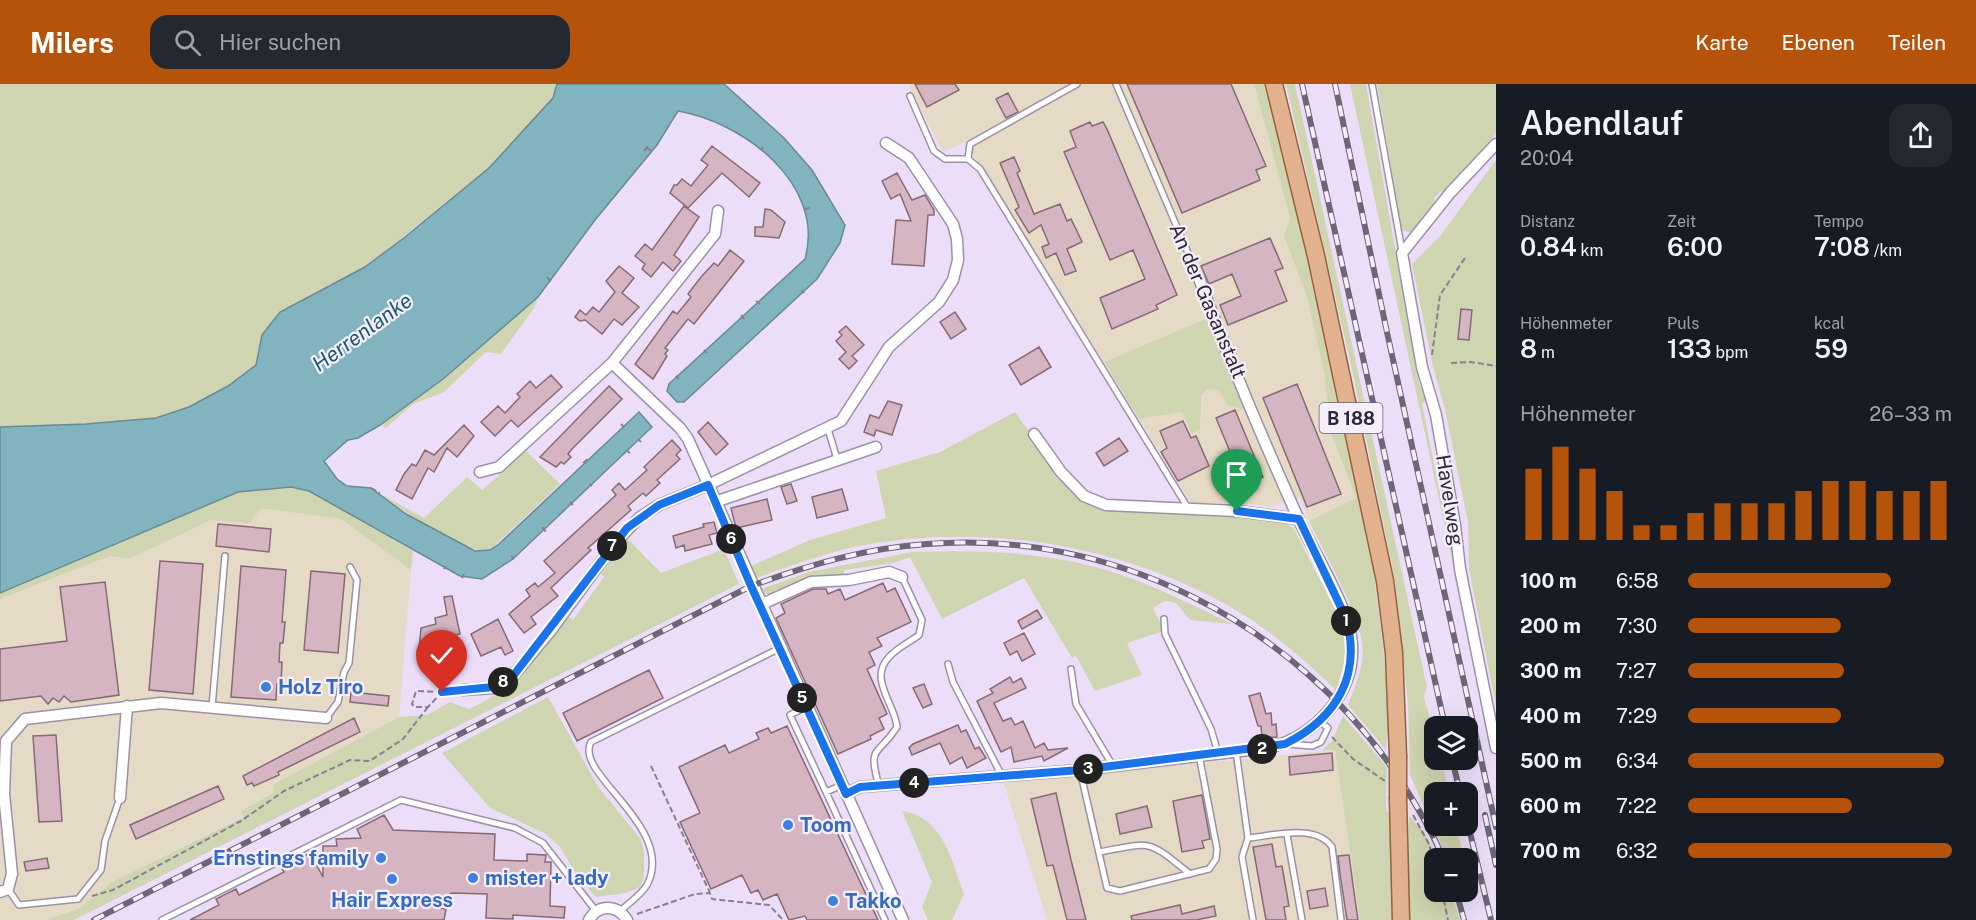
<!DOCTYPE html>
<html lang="de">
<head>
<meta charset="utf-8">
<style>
  :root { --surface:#171b24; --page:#242831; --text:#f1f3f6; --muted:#9ea1a6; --accent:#b45309 }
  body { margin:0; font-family:"Public Sans",sans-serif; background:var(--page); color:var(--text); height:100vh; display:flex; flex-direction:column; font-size:22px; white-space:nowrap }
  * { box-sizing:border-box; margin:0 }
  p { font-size:20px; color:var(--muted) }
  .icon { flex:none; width:33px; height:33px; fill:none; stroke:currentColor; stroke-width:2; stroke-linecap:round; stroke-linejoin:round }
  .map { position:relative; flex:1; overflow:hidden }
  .drawer { display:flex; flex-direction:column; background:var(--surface); width:480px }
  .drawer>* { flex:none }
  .buttons { position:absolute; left:1424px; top:632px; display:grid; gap:12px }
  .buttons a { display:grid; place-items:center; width:54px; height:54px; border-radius:12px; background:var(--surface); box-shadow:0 6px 24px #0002; font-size:30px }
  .pin { position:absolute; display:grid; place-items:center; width:51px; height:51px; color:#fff; margin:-62px -26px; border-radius:50% 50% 50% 0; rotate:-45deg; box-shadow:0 0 6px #0007 }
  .pin .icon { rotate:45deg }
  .km { position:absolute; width:30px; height:30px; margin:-15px; border-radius:50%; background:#222; color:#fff; font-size:16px; line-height:30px; text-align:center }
  .round { display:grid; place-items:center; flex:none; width:63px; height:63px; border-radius:18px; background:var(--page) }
  .overview { display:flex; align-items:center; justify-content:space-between; height:102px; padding:0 24px }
  h1 { font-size:33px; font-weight:600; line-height:45px }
  .metrics { display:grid; grid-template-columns:repeat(3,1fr); gap:9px; height:102px; padding:6px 24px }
  .metrics div { display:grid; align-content:center }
  .metrics b { font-size:26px; font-weight:600 }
  .metrics small { font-size:16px; font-weight:400 }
  .metrics p { font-size:16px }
  .chart { height:168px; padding:12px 24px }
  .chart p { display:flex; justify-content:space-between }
  .chart svg { width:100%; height:108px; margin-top:6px; stroke:var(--accent); stroke-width:6 }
  ul { padding:0 24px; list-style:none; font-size:20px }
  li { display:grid; grid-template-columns:96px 72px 1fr; align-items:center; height:45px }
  li i { height:15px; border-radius:8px; background:var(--accent) }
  header { display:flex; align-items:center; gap:36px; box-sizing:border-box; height:84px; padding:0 30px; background:var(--accent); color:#fff }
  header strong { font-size:28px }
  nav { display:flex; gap:33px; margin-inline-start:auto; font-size:21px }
  .search { width:420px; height:54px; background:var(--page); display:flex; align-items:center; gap:15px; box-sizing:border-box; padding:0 21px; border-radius:18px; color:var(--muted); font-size:22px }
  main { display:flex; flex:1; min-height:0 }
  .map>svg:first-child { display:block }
</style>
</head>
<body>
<header>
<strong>Milers</strong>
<div class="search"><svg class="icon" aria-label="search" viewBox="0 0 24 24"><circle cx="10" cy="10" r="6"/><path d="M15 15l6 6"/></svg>Hier suchen</div>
<nav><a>Karte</a><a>Ebenen</a><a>Teilen</a></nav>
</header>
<main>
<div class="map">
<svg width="1496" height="836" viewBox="0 0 1496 836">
  <rect width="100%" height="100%" fill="#ecdef9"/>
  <path fill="#e4dac5" d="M 908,0 L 1254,0 L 1290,134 L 1284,152 L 1307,213 L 1324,288 L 1331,350 L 1356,415 L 1309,437 L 1299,414 L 1272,423 L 1238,419 L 1191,419 L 1139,335 L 1182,328 L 1192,349 L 1200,345 L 1203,309 L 1216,305 L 1222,308 L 1206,236 L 1104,278 L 965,58 L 943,69 Z
    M 261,423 L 341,435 L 411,486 L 399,633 L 274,700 L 273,709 L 241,727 L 243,732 L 110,799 L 80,824 L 46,836 L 0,836 L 0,515 L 110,472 L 129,475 L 213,436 L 250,439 Z
    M 1335,666 L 1360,836 L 1047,836 L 1004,699 Z"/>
  <path fill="#d0d5b1" d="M 0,0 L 557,0 L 553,14 L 489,84 L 365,183 L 310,212 L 258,265 L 256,281 L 228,302 L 189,323 L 156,334 L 86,340 L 0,343 Z
    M 1254,0 L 1266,0 L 1315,206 L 1370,459 L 1384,570 L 1389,635 L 1386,666 L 1348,621 C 1356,601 1365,580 1362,559 C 1358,527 1324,468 1309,437 L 1356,414 L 1331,350 L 1324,288 L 1307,213 L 1284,152 L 1290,134 Z
    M 1286,0 L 1295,0 L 1427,603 L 1424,613 L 1434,649 L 1434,675 L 1441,675 L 1449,708 L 1434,708 L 1434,741 L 1456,741 L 1464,774 L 1447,774 L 1410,691 L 1408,619 L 1395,497 L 1351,281 Z
    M 1350,0 L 1366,0 L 1419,299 L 1426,317 L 1422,320 L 1473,574 Z
    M 1377,0 L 1496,0 L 1496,50 L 1443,109 L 1440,108 L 1434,114 L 1436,119 L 1411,149 L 1402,146 Z
    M 1496,76 L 1496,622 L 1469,485 L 1468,439 L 1445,325 L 1433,283 L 1412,180 L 1440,152 Z
    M 538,213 L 534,224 L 501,270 L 486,268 L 444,308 L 413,320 L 386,344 L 381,341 L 443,295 Z
    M 1206,235 L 1244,325 L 1227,321 C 1222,308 1216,300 1202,310 L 1200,345 L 1192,350 L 1182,328 L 1139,335 L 1104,278 Z
    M 1015,328 L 1062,394 L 1105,425 L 1237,431 L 1283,437 L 1294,445 L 1342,539 L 1346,573 L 1336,606 C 1304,575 1268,544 1229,522 C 1120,461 987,439 864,461 C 827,468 791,482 756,494 L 751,482 L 810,456 L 886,434 L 876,387 L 940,368 Z
    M 526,367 L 560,400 L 490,466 C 467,472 401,426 383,411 L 424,434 L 467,393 L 482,406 Z
    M 286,393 L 413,467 L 411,486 L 341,435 L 261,424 L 250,439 L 212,436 L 129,475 L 110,472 L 0,515 L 0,509 L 238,408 L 262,406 Z
    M 627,454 L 661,489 L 724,465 L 739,500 L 74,836 L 46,836 L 80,824 L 110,799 L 243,733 L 241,727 L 273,709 L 274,700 L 399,633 L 427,631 L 450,618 L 469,625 C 515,604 537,571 568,532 L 573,536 L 604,493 L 599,489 Z
    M 912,468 C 979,466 1050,467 1116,489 C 1156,502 1194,522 1233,540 L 1190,536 L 1176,519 L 1165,517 L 1153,524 L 1164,547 L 1127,559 L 1142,591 L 1095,607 L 1076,572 L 1072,574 L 1024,494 L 942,535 L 910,473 L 894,479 L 844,486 L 844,490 L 809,494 L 770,510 L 763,510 L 761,505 L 809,488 Z
    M 548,613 L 599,704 L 640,754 L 644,766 L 644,792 L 640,803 C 626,811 612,810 596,813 L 578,793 L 560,763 L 546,750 L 490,724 L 442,669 Z
    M 1343,632 L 1387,683 L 1386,727 L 1389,728 L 1393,836 L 1360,836 L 1335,666 L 1322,666 L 1332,657 Z
    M 902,727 C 943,733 951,775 964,810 L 952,836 L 928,836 L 922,823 L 932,798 Z
    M 1409,732 L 1423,747 L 1438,774 L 1434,774 L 1434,807 L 1451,807 L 1460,836 L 1410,836 L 1407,803 Z"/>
  <path fill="#82b4c0" stroke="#688a95" stroke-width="1.5" d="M 557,0 L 724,0 L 784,54 L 812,86 L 845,141 L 840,159 L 817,195 L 684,318 L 677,318 L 667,307 L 669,300 L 805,175 C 826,100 743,38 678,27 L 657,61 L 595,136 L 538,213 L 443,295 L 380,341 L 358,354 L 348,356 L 324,377 L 337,395 L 347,402 L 371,404 L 406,430 L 475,467 L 490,466 L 499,460 L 639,328 L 652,343 L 513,475 L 482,495 L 460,492 L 309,407 L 291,403 L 238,408 L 0,509 L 0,343 L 86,340 L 156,334 L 189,323 L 228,302 L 256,281 L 262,251 L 280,228 L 365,183 L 405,153 L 489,84 L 553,14 Z"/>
  <path fill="#d4b5c1" stroke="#866a75" stroke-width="1.5" d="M 915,0 L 955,0 L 959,6 L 927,23 Z
    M 1127,0 L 1231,0 L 1266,82 L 1256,86 L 1260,96 L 1182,129 Z
    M 1008,9 L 1018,28 L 1006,34 L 996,15 Z
    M 1090,38 L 1092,42 L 1103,38 L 1107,45 L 1177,211 L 1156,221 L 1158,225 L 1112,245 L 1100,214 L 1145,195 L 1133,166 L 1110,176 L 1064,68 L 1076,63 L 1070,47 Z
    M 712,62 L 760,99 L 749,113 L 722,89 L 688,124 L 670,109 L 674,101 L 677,101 L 682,95 L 691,102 L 708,81 L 701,76 Z
    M 1014,73 L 1020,87 L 1017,89 L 1034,130 L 1060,120 L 1067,137 L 1071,135 L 1075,143 L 1082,158 L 1067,165 L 1076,187 L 1065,191 L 1056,169 L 1046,174 L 1042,163 L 1049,160 L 1041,141 L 1029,149 L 1015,126 L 1019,123 L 1000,79 Z
    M 897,89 L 912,116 L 925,111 L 934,126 L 934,131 L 928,131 L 924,182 L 892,180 L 896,136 L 911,137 L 900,110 L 891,115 L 882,97 Z
    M 684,122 L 699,133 L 674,171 L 681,177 L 673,187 L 663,178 L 651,193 L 642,185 L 645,180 L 635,172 L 645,160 L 652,166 Z
    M 765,125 L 771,126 L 785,138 L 779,154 L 755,152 L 755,143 L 763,143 Z
    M 1270,154 L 1283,184 L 1275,187 L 1287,217 L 1228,241 L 1220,221 L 1241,212 L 1232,190 L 1209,200 L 1201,182 Z
    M 730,166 L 744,177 L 694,240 L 688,235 L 665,264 L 668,266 L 665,270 L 667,272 L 653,295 L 635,280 L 673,227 L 677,230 L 691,213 L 688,210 L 701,193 L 714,179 L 718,182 Z
    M 619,182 L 634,194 L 622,209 L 639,223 L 622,241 L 614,235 L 602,250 L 585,236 L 580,237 L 575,233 L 580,226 L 586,231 L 593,223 L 599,228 L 615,208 L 606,197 Z
    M 1461,225 L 1472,226 L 1469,256 L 1458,255 Z
    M 955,228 L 966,245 L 951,255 L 940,238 Z
    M 846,242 L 864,261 L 852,272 L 857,277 L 849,285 L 839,275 L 846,268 L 836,257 L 842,251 L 839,248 Z
    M 1039,263 L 1051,283 L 1021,301 L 1009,281 Z
    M 551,291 L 562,303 L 518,343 L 511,336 L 495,352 L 481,338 L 498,322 L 505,329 L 520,313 L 517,310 L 530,297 L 536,304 Z
    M 1297,300 L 1341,410 L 1307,423 L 1263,314 Z
    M 609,302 L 622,315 L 572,365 L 568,370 L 571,373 L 564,380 L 561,378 L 556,383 L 540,373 Z
    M 888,317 L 902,321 L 892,351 L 876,346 L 874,352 L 864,348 L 870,331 L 879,334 Z
    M 1235,326 L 1263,393 L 1254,397 L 1253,395 L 1243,399 L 1216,334 Z
    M 1183,337 L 1191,354 L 1196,352 L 1209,382 L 1178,397 L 1161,368 L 1167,364 L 1160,347 Z
    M 708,338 L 728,360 L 716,371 L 698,348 Z
    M 464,341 L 474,352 L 457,373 L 447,364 L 434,388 L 428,384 L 412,415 L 396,406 L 404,390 L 412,380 L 416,382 L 425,366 L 434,371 Z
    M 1119,354 L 1128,367 L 1104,382 L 1096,369 Z
    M 672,356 L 681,366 L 676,371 L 680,375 L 657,396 L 660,399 L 646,412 L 643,409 L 628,422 L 631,426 L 588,464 L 591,466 L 551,504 L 558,512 L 531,533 L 536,540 L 524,549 L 509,530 L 530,512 L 526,506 L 535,499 L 538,503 L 555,489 L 544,477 L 616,411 L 612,406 L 619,399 L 625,406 L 647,386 L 644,383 Z
    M 791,400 L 797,417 L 787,420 L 781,403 Z
    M 842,405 L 848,426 L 817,434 L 812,413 Z
    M 767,415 L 772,436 L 736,444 L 731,424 Z
    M 714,438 L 717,449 L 709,451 L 712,460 L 685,467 L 684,461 L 676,464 L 673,452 L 704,443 L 703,440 Z
    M 218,440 L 271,445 L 269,468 L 216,462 Z
    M 160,477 L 203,480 L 193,610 L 149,606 Z
    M 241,482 L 286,486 L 282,538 L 285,538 L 283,559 L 280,559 L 279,578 L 282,578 L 281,600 L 277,600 L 276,616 L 231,613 Z
    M 311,487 L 345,490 L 338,569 L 304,566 Z
    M 105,498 L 119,611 L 71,618 L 64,612 L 59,618 L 53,614 L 48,620 L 41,612 L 0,617 L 0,565 L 67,557 L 60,503 Z
    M 883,499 L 887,508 L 895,504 L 911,538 L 877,554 L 882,562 L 869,568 L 875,581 L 867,585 L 887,630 L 879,634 L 884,645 L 870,652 L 871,655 L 838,670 L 776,534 L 785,529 L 781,520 L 813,505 L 826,505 L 828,510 L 840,505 L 845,516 Z
    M 452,512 L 460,550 L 431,557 L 431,566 L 419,566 L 421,544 L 436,540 L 435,534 L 447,531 L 444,513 Z
    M 1037,526 L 1042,534 L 1022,545 L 1018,537 Z
    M 498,535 L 513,567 L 505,571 L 501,563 L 481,572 L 471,550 Z
    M 1024,549 L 1035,570 L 1022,577 L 1017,567 L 1010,571 L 1004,559 Z
    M 649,586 L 663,614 L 577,657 L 563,629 Z
    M 1010,593 L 1013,599 L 1021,594 L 1026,604 L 994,619 L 1003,637 L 1011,634 L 1015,641 L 1023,637 L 1035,664 L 1044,659 L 1048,666 L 1068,664 L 1044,677 L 1042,672 L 1014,678 L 1011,663 L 1001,668 L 977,617 L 993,609 L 990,605 Z
    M 924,600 L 932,620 L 923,624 L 913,604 Z
    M 351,608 L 389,612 L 388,622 L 350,618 Z
    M 1260,609 L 1266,630 L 1271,629 L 1272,641 L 1276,640 L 1277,653 L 1262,654 L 1261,642 L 1258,642 L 1249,612 Z
    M 354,634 L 360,648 L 278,688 L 279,691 L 254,702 L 252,699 L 247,701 L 243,692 Z
    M 958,641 L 961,648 L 966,646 L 975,665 L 979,663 L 986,674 L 967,684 L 962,673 L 950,680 L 940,659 L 912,671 L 909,664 L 913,660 Z
    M 787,642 L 878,836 L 807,836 L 805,832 L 789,836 L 777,810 L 763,816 L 758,806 L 751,809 L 742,791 L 711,805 L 680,738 L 700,729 L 679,683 L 725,661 L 729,669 L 759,655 L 756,649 L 768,644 L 771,649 Z
    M 56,651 L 62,737 L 39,738 L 33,652 Z
    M 1332,669 L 1333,686 L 1290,691 L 1289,673 Z
    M 218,702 L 224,715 L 136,755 L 130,741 Z
    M 1056,709 L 1071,776 L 1086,836 L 1067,836 L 1053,781 L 1047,782 L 1031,715 Z
    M 1202,711 L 1210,755 L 1202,757 L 1204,764 L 1182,768 L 1173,717 Z
    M 1147,722 L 1152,743 L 1120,750 L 1116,730 Z
    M 384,731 L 393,746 L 495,750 L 494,776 L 527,777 L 527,770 L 546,771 L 545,778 L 551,778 L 550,822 L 565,823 L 564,834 L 513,831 L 513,835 L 486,834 L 487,810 L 452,809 L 428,822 L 446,825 L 444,836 L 190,836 L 219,821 L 216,815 L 236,805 L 239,811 L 284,788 L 281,783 L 310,769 L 323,793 L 323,762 L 337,762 L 336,755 L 361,754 L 357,745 Z
    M 1272,760 L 1276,783 L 1282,782 L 1289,822 L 1284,823 L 1286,836 L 1266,836 L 1253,763 Z
    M 1349,771 L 1353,801 L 1358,836 L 1347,836 L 1340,790 L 1338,772 Z
    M 47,774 L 49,784 L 26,787 L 24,778 Z
    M 1325,804 L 1328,822 L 1310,825 L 1307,807 Z
    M 1180,821 L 1182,830 L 1214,822 L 1216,832 L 1196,836 L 1132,836 L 1131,832 Z"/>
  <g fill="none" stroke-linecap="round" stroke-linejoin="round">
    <g stroke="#9d90a9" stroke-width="8">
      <path id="lane" d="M 1116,0 L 1200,197
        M 1372,0 L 1402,167
        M 910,12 L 934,67 L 945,75 L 968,75 L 980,85 L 1188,424
        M 968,75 L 970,60 L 1077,0
        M 828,345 L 837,375
        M 1164,535 L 1165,550 L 1211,645 L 1218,669
        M 948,580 L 953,598 L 1002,692
        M 1071,585 L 1076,620 L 1113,682
        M 212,623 L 225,472
        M 806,623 L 790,631 L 826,708 L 842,701
        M 326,634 L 338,618 L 344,588 L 349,579 L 357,496 L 350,483
        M 1287,660 L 1312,662 L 1321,658 L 1328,644 L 1319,637
        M 1236,667 L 1248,754 L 1242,773 L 1253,836
        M 1080,686 L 1107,804 L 1120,807 L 1209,785 L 1216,775 L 1217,765 L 1199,671
        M 879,702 C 867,660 878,673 897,643 C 895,620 868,595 889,573 C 897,564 910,558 919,551 L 922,536 L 902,493
        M 826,708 L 885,836
        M 1287,751 L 1302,836
        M 1248,754 C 1272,752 1316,739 1332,763 L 1341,836
        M 1099,768 C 1153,758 1147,755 1190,790
        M 8,805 L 19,821 L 78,815 L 101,786 L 105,757 L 120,714
        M 620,827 C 628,820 641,811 647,801 C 677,743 573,690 591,658 L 780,564
        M 162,836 L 401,716 L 515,744 L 543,759 L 596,827"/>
    </g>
    <g stroke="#9d90a9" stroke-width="13">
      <path id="street" d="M 1496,60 L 1450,109 L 1402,169 L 1422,283 L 1436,331 L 1455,441 L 1460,485 L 1496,664
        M 612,279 L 680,344 L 688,355 L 903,836
        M 1034,350 L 1061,388 L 1084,412 L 1106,421 L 1237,427 L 1299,435
        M 480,388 L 499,383 L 612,279 L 715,150 L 718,127
        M 715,418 L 876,363
        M 760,521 L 811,498 L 849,496 L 889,488 L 902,493
        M 463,606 L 493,604 L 513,592 L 552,545 L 614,460 L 639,434 L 659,421 L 708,401 L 841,337 L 889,263 L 939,218 L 953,196 L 958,176 L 957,155 L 953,140 L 909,74 L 886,59
        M 846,710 L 860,703 L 1080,686 L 1267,664 C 1313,654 1355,611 1352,561 C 1350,525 1315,471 1299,436 C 1264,358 1230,278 1200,197
        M 120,714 L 127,622
        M 0,808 L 8,805 L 12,790 L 4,710 L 6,657 L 25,635 L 161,619 L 326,634
        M 589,836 C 598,820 617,820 627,836"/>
    </g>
    <g stroke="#96613e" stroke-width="19">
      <path id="primary" d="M 1274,0 L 1316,172 L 1385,497 L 1394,569 L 1398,672
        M 1398,715 L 1401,836"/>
    </g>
    <path stroke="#887f91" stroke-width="2" stroke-dasharray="6 3" stroke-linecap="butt" d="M 647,64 L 653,68
      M 761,66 L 763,63
      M 644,67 L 649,61
      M 804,125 L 810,124
      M 547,193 L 551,198
      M 802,206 L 804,209
      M 756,217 L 760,220
      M 741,231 L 744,235
      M 704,266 L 707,269
      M 1432,271 L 1440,211 L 1465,174
      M 1451,279 L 1471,278 L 1496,282
      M 676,292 L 679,295
      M 621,340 L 624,343
      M 638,355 L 641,358
      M 627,367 L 630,369
      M 583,379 L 589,374
      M 589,400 L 592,402
      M 371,404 L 380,409
      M 570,418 L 573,421
      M 542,443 L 546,448
      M 511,472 L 514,475
      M 444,485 L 446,482
      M 462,494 L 464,490
      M 442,608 L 416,607 L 412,620 L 415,623 L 428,623 L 442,608 L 451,607
      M 1332,653 L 1353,675 L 1385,697
      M 651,682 L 710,809
      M 1413,731 L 1429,760 L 1434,779
      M 1442,807 L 1448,836
      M 92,812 L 113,806 L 241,737 L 284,707 L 350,676 L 370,677 L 403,655 L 428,623
      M 637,830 L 695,810 L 710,809 L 712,815 L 769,821 L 783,836"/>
    <use href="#lane" stroke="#fff" stroke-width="5"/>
    <use href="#street" stroke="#fff" stroke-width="10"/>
    <use href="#primary" stroke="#e2b28f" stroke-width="16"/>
    <g stroke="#6e6676" stroke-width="6">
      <path id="rail" d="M 1302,0 L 1445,642
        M 1335,0 L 1388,253 L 1496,743
        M 1452,675 L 1460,708
        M 1485,731 L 1496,781
        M 1467,736 L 1491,836
        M 1456,807 L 1464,836
        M 94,836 L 751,502 C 809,481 865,464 927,460 C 1112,445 1294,539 1397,691 C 1414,717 1431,745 1443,774"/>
    </g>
    <use href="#rail" stroke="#f6eefe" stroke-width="4" stroke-dasharray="11" stroke-linecap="butt"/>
    <g stroke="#96613e" stroke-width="19" stroke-linecap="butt">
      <path id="primary-bridge" d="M 1398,672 L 1398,715"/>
    </g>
    <use href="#primary-bridge" stroke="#e2b28f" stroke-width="16"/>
  </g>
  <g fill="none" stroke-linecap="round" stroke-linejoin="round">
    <g stroke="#fff" stroke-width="12">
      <path id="route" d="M 442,608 L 493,603 L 513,592 L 627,444 L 659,421 L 708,401 L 751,502 L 846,710 L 860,703 L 1080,686 L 1285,660 C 1337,634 1362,591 1346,534 L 1299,435 L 1237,427"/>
    </g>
    <use href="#route" stroke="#1a73e8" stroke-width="8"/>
  </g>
  <g fill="#3f7fe0" stroke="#f6eefe" stroke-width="2">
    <circle cx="266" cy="603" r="6"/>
    <circle cx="788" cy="741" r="6"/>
    <circle cx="381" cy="774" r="6"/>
    <circle cx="473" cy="794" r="6"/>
    <circle cx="392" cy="795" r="6"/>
    <circle cx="833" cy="817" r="6"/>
  </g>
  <g text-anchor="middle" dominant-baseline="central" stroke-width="4.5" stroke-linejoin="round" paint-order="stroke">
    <rect fill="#f6eefe" stroke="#69636f" stroke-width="1.5" x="1319.5" y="319" width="63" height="30" rx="4.5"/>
    <g font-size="18" font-weight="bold" fill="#2d2832">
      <text x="1351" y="334">B 188</text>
    </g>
    <g font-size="20" fill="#2d2832" stroke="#f6eefe">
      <text transform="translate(1208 217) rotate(67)">An der Gasanstalt</text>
      <text transform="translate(1450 416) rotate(81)">Havelweg</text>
    </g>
    <g font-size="20" font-weight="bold" fill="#366cbe" stroke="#f6eefe" text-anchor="start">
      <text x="278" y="603">Holz Tiro</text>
      <text x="800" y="741">Toom</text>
      <text x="369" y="774" text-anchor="end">Ernstings family</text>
      <text x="485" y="794">mister + lady</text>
      <text x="392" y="816" text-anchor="middle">Hair Express</text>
      <text x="845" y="817">Takko</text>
    </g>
    <g font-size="21" font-style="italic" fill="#175b69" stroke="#f6eefe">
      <text transform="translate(362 248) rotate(-36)">Herrenlanke</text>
    </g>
  </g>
</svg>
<div class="buttons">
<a><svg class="icon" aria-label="layers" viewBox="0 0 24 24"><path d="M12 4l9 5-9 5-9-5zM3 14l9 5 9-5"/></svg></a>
<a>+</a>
<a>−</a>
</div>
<div class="pin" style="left:1237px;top:427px;background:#1e9e55"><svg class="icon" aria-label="arrive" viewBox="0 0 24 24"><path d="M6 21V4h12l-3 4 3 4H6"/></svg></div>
<div class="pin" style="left:442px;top:608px;background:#d93025"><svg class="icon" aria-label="check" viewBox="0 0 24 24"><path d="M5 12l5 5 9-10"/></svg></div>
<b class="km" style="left:1346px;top:537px">1</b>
<b class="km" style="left:1262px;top:665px">2</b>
<b class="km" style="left:1088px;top:685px">3</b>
<b class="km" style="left:914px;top:699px">4</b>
<b class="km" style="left:802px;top:614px">5</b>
<b class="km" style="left:731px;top:455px">6</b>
<b class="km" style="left:612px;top:462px">7</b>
<b class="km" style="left:503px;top:598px">8</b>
</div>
<section class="drawer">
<div class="overview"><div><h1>Abendlauf</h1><p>20:04</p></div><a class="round"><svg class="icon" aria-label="share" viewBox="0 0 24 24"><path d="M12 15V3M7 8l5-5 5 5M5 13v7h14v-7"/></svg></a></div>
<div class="metrics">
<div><p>Distanz</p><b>0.84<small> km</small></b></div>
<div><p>Zeit</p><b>6:00</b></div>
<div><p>Tempo</p><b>7:08<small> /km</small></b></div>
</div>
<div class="metrics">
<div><p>Höhenmeter</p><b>8<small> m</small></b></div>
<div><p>Puls</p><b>133<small> bpm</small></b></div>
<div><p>kcal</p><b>59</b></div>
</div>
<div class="chart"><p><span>Höhenmeter</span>26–33 m</p>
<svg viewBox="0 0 160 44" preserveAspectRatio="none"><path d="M5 44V15M15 44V6M25 44V15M35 44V24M45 44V38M55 44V38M65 44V33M75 44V29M85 44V29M95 44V29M105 44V24M115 44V20M125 44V20M135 44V24M145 44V24M155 44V20"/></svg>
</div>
<ul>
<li><b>100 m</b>6:58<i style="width:77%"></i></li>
<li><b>200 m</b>7:30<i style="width:58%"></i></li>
<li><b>300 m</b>7:27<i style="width:59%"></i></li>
<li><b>400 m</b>7:29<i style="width:58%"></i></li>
<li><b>500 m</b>6:34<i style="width:97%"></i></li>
<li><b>600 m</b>7:22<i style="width:62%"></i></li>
<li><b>700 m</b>6:32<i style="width:100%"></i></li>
</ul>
</section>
</main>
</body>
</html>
